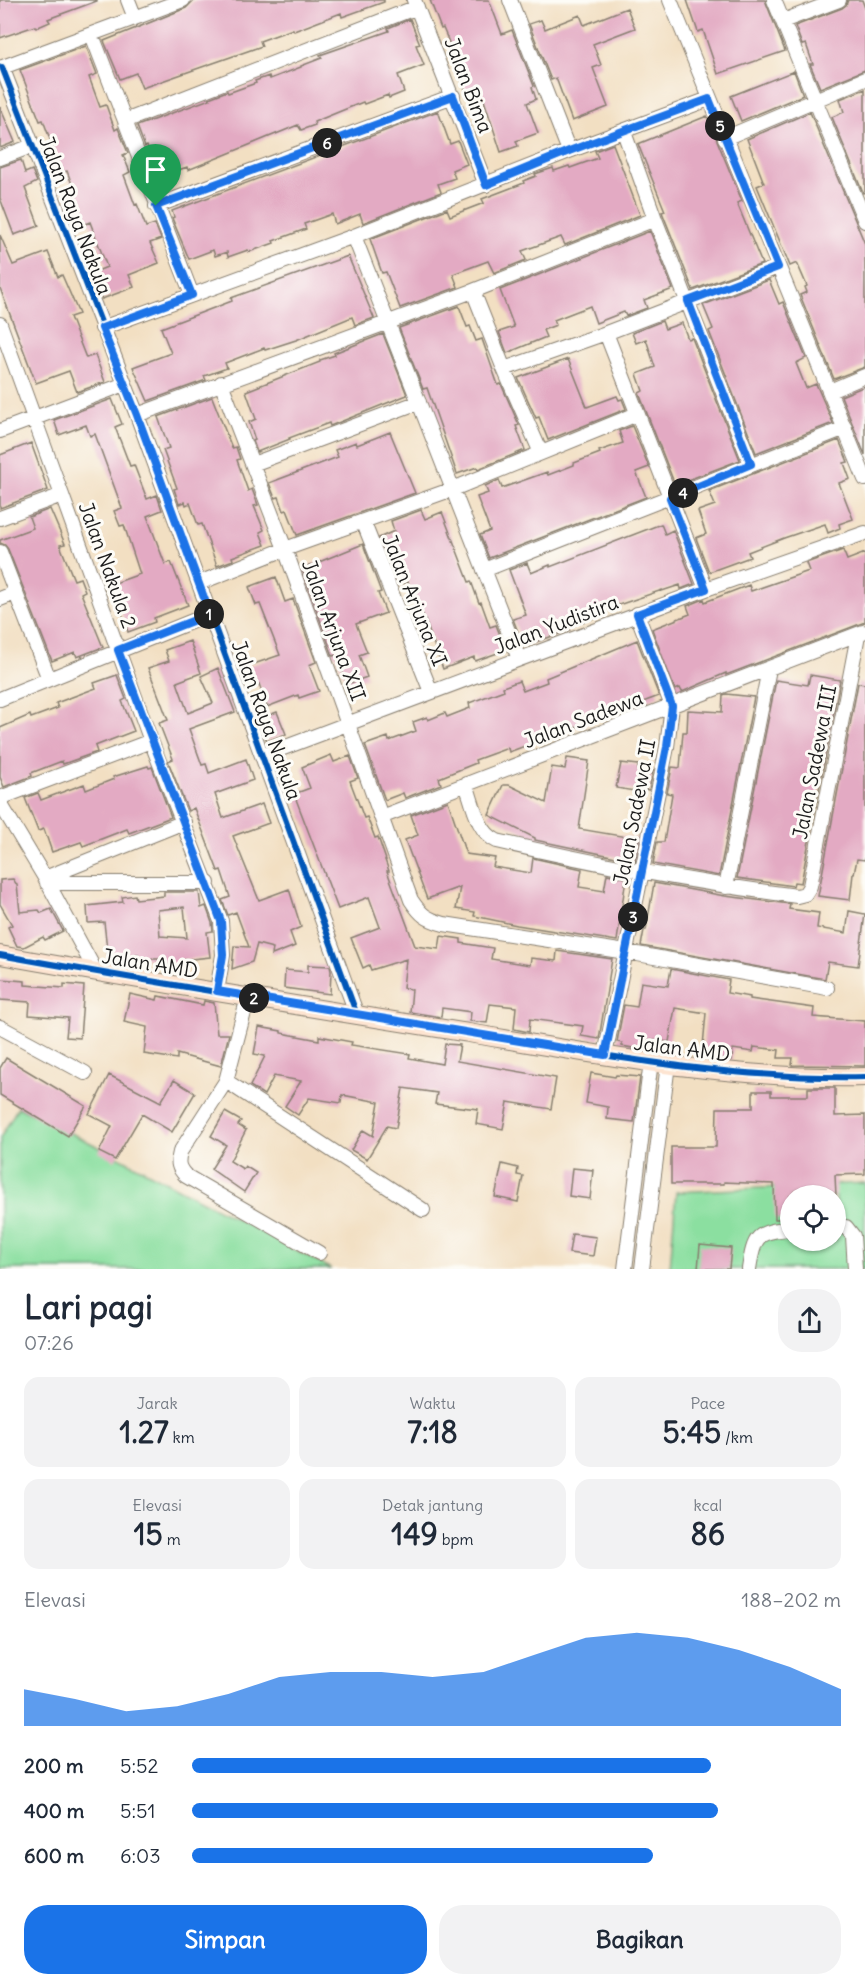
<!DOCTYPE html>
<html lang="id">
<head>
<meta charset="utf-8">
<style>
  :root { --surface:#fff; --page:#f2f2f3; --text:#1f2937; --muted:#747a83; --accent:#1a73e8 }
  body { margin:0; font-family:Delius,sans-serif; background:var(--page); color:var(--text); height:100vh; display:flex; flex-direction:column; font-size:22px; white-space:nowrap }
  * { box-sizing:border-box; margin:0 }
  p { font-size:20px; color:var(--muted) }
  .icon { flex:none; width:33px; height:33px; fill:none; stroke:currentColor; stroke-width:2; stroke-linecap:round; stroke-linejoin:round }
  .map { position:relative; height:1269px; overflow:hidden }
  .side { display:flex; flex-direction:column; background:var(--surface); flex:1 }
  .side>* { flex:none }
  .tools { position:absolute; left:780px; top:1185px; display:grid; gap:12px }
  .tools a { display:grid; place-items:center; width:66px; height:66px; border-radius:50%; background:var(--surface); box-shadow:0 2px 4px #0004; font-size:30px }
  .pin { position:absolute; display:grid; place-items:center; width:51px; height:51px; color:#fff; margin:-62px -26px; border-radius:50% 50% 50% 0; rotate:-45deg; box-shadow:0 0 6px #0007 }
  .pin .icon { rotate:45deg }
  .km { position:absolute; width:30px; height:30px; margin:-15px; border-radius:50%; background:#222; color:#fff; font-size:16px; line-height:30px; text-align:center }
  .round { display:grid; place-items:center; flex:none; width:63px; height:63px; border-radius:24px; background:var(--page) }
  .summary { display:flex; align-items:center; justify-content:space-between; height:102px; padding:0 24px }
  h1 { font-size:33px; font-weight:700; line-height:45px }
  .stats { display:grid; grid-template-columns:repeat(3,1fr); gap:9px; height:102px; padding:6px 24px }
  .stats div { display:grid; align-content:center; border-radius:15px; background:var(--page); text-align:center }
  .stats b { font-size:30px; font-weight:700 }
  .stats small { font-size:16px; font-weight:400 }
  .stats p { font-size:16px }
  .chart { height:168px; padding:12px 24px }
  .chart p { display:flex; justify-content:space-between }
  .chart svg { width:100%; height:108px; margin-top:6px; fill:var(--accent); opacity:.7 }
  .primary-button { display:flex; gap:12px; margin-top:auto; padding:12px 24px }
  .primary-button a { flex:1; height:69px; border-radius:24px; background:var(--accent); color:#fff; font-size:24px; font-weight:700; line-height:69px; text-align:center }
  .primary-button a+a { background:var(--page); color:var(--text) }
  ul { padding:0 24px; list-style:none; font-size:20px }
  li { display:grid; grid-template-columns:96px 72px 1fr; align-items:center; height:45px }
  li i { height:15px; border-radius:8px; background:var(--accent) }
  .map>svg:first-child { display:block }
</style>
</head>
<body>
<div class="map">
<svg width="865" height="1269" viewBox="0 0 865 1269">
  <rect width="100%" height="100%" fill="#fdfcf7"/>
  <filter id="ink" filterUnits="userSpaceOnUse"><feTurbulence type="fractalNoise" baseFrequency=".0167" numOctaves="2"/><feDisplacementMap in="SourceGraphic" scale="12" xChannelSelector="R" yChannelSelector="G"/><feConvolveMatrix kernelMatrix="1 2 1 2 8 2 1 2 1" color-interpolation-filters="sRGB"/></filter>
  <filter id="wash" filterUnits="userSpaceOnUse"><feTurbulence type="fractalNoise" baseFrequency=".008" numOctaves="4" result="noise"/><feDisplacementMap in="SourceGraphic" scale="24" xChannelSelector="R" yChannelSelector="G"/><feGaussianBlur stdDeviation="1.35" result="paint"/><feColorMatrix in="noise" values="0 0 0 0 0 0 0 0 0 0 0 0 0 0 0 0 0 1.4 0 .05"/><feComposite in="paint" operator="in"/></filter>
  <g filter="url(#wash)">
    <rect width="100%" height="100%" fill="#f2dfc2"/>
    <path fill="#8bdfa0" stroke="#547e5e" stroke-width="1.5" fill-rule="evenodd" d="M 18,1107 L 123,1159 L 331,1269 L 0,1269 L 0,1138 Z
      M 865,1183 L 865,1269 L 670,1269 L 676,1192 ZM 790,1196 L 836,1196 L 836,1240 L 790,1240 Z"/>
    <g id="blocks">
      <path fill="#e3aac3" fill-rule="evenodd" d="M 0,0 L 97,0 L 97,1 L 48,19 L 50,22 L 36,28 L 35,26 L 0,38 Z
        M 196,0 L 384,0 L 384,2 L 342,17 L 341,13 L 294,31 L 293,29 L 260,41 L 262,46 L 142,88 L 136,73 L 120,79 L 104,41 L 186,8 L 192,2 Z
        M 430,0 L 489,0 L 502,34 L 512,30 L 534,86 L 532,87 L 536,99 L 527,103 L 538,133 L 516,141 L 518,146 L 501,152 L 481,91 L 468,96 L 450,53 L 453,52 L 443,28 L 441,29 Z
        M 687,0 L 765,0 L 785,51 L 718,74 L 703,30 L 698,32 Z
        M 848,0 L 862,0 L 865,8 L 865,70 L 820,88 L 810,64 L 813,64 L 806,44 L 802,45 L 795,26 L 842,8 L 846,5 Z
        M 627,8 L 635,28 L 593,44 L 601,65 L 593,68 L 608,107 L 572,121 L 556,78 L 551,80 L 529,24 L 541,20 L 545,29 L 580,15 L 584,25 Z
        M 410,19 L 420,44 L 416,45 L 424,65 L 398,75 L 404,92 L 389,98 L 388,95 L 364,104 L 363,102 L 314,122 L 315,125 L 301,130 L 298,125 L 188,170 L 187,167 L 159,177 L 147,146 L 145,147 L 137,126 L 210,99 L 209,98 L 227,91 L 228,93 L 256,83 L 255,81 L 269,76 L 270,79 L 301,67 L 301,66 L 322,58 L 320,55 L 389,31 L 388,28 Z
        M 86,46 L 97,74 L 89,77 L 100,107 L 106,105 L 115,130 L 118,128 L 128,153 L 123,155 L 130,172 L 124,175 L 135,205 L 137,204 L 146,227 L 155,224 L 161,239 L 150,243 L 159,263 L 129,275 L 134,287 L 102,299 L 92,273 L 107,267 L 90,222 L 80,226 L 75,212 L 73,213 L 67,199 L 76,195 L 67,171 L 54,176 L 49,164 L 58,161 L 43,120 L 40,121 L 20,70 Z
        M 794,71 L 803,95 L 741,121 L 731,96 Z
        M 865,89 L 865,192 L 863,193 L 832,117 L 844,112 L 840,99 Z
        M 0,107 L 15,142 L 0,148 Z
        M 438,111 L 450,144 L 458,141 L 467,164 L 452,170 L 455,178 L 438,184 L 441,192 L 363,223 L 360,214 L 335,224 L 332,214 L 304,224 L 306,229 L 273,241 L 274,243 L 249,252 L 248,250 L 228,257 L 227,252 L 215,256 L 213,250 L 189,259 L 172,218 L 174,217 L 172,211 Z
        M 810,112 L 865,244 L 865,367 L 834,379 L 800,295 L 807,292 L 805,287 L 807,286 L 797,263 L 790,266 L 757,186 L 764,183 L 747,139 Z
        M 707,116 L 742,201 L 737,203 L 762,264 L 693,290 L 662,212 L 665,211 L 638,144 Z
        M 613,144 L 640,215 L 565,245 L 561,237 L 522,251 L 526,260 L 494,273 L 488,261 L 453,274 L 458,287 L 400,308 L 386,272 L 382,273 L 370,239 L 447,209 L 450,216 L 484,203 L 482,199 L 524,183 L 523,181 L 536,176 L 535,174 L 553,168 L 554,171 L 569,166 L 570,168 L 598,158 L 595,151 Z
        M 21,160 L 25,173 L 32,170 L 37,182 L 25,188 L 39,226 L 14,235 L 0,198 L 0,167 Z
        M 650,231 L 673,289 L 644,300 L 647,308 L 626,316 L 624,312 L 596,323 L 590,306 L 554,320 L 556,325 L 543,330 L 546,337 L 507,353 L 499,332 L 514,327 L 500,290 Z
        M 0,235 L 13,265 L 48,252 L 58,277 L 62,275 L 79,314 L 70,317 L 86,358 L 95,355 L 105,382 L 77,392 L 69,371 L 36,383 L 0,288 Z
        M 348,256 L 374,318 L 355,325 L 352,317 L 296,340 L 265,350 L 264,348 L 225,363 L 227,368 L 204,376 L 206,380 L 148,401 L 133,367 L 171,353 L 161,328 L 232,301 L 231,298 Z
        M 769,280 L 779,304 L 783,302 L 806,358 L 796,363 L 806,388 L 816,384 L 833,423 L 756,453 L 709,331 L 713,329 L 703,305 Z
        M 459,306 L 467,327 L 470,326 L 476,341 L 482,339 L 498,385 L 501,384 L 519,425 L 516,426 L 525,450 L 478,469 L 477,467 L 457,474 L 427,388 L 423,389 L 399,328 Z
        M 662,321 L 665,329 L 682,323 L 688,339 L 692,338 L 740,460 L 675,485 L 639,393 L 643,391 L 637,374 L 655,367 L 646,339 L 636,343 L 632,333 Z
        M 383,334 L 407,395 L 330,426 L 329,423 L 289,438 L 290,439 L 257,452 L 253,441 L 255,440 L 249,422 L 256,419 L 246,391 L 320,362 L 320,360 L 335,355 L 334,353 Z
        M 568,359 L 587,407 L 617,396 L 619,400 L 622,399 L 626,409 L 548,440 L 539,417 L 536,418 L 518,378 Z
        M 865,386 L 865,455 L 841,396 Z
        M 212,397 L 232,448 L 236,447 L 240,459 L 237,460 L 248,491 L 252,489 L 258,505 L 254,506 L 264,530 L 260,532 L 265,545 L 232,557 L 233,560 L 217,566 L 202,524 L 198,525 L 190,503 L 186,505 L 185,502 L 179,504 L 174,489 L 177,488 L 163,450 L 169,448 L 158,417 Z
        M 112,399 L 122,424 L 115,427 L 130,466 L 134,465 L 147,499 L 157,495 L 162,510 L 147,516 L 165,564 L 171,562 L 188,605 L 154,618 L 155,622 L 128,632 L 112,584 L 140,574 L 124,525 L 120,526 L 114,511 L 122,508 L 95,434 L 90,436 L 86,425 L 59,435 L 54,420 Z
        M 632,426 L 649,467 L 636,472 L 646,497 L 489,558 L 480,535 L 490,531 L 477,497 L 488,493 L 485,486 L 499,480 L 502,488 L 547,472 L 548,475 L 574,465 L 574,463 L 600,453 L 599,451 L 623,443 L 619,431 Z
        M 390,432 L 415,493 L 297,535 L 287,510 L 284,511 L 279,497 L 275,498 L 269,483 L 338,457 L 335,450 L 356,442 L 357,445 Z
        M 839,440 L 848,462 L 844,463 L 850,479 L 839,483 L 853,519 L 839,524 L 840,528 L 828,533 L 825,524 L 784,538 L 748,552 L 750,557 L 709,572 L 696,538 L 706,534 L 698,511 L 715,505 L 709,491 Z
        M 31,443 L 48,490 L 0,508 L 0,455 Z
        M 50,509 L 65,544 L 60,545 L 74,580 L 80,578 L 85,591 L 81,593 L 103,647 L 77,657 L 75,652 L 52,661 L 8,549 L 5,545 L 0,543 L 0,540 L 33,528 L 29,517 Z
        M 421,510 L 425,519 L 442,512 L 469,582 L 471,581 L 479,603 L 481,602 L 490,627 L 496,625 L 506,650 L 475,661 L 474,657 L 443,669 L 419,604 L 416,605 L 408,582 L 398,585 L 379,538 L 394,531 L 391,521 Z
        M 661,524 L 665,534 L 673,530 L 694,584 L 681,589 L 680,585 L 662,591 L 662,590 L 604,610 L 605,614 L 569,627 L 570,630 L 527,645 L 526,643 L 523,645 L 513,619 L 526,615 L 509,570 L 527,563 L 531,573 L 550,565 L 550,567 Z
        M 363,544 L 381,592 L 378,593 L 386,613 L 356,624 L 367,652 L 359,655 L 367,677 L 347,684 L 336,655 L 333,656 L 302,569 Z
        M 843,550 L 847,560 L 865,553 L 865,622 L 726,675 L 726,673 L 682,692 L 680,688 L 675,690 L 652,629 L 690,614 L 687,606 L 704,599 L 705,602 L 749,585 L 751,591 L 809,571 L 806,563 Z
        M 276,577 L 285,602 L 293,599 L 316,662 L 309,665 L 319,691 L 299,698 L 298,695 L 267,707 L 259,684 L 256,686 L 248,666 L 280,655 L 260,604 L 256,605 L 249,587 Z
        M 637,640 L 659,696 L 509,752 L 508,748 L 475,760 L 476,763 L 439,778 L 441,784 L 405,798 L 403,793 L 385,800 L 365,745 L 388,737 L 389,741 L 416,731 L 413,722 L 427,717 L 428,720 L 445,713 L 447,717 L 470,708 L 469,703 L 504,690 L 503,687 L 519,681 L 523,691 L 547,682 L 546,678 Z
        M 190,641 L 201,673 L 177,682 L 188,713 L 213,703 L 201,676 L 218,668 L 235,712 L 189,729 L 202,765 L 206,764 L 209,773 L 246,759 L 253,780 L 215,794 L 223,818 L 262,804 L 269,823 L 233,836 L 259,900 L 289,889 L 301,927 L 290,932 L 295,946 L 272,955 L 273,948 L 257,944 L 252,962 L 232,969 L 234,946 L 249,947 L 236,912 L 228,915 L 222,900 L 230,897 L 221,870 L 218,871 L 194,808 L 188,811 L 168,761 L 173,759 L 159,723 L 168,720 L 148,668 L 169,661 L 165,650 Z
        M 117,675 L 126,699 L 122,701 L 134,731 L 95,746 L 97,752 L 63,764 L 62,761 L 31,773 L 32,776 L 4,787 L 0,777 L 0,728 L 30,715 L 31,718 L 58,708 L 56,703 L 96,688 L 94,683 Z
        M 810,675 L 840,680 L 801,883 L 794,882 L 793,886 L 737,878 L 776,680 L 808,685 Z
        M 858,683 L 865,684 L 865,860 L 857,859 L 854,874 L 853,874 L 850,900 L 818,896 Z
        M 726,694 L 754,697 L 719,876 L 653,864 L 657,842 L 664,842 L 672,794 L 667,793 L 672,767 L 680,768 L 683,732 L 687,732 L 688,710 L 722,712 L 723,695 Z
        M 277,712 L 286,734 L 267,741 L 259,719 Z
        M 331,755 L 334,762 L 350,756 L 358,778 L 350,781 L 364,818 L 367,817 L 375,838 L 378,837 L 386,860 L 385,860 L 389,871 L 387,871 L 415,946 L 439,949 L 441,936 L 461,939 L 461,943 L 493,948 L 491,959 L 530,965 L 531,958 L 556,961 L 557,951 L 612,959 L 599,1039 L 581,1036 L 583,1026 L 530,1019 L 529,1032 L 514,1029 L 516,1007 L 490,1004 L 487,1023 L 470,1021 L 471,1012 L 442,1008 L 441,1017 L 410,1012 L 412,989 L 403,988 L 406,959 L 371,970 L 369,965 L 363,968 L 351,938 L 380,927 L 369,897 L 338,909 L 294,794 L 310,788 L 302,767 Z
        M 567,758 L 589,761 L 579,829 L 639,839 L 635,861 L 535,840 L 535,838 L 489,815 L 503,785 L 509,785 L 546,803 L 552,767 L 565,769 Z
        M 621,763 L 638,765 L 638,769 L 653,771 L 649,790 L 635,787 L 634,791 L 616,788 Z
        M 148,766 L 149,768 L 152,767 L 171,817 L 129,833 L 127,829 L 83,846 L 81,842 L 52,852 L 44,829 L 38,831 L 25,798 L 38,793 L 41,800 L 84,784 L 86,790 L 114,779 L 113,777 Z
        M 448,801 L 466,854 L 495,858 L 493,867 L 531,873 L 533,858 L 582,869 L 579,887 L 604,891 L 607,874 L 626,878 L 617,941 L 517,925 L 474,916 L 475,912 L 456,909 L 460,887 L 427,899 L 405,840 L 418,835 L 411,815 Z
        M 13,879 L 17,885 L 20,912 L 39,910 L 41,913 L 51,909 L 63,931 L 45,940 L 43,937 L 24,947 L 17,946 L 8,927 L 12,925 L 0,904 L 0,880 Z
        M 654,883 L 725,896 L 790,904 L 789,909 L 819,913 L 817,928 L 846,933 L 849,911 L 865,914 L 858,966 L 828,962 L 825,979 L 641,946 L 644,930 L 646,930 Z
        M 164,892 L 199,892 L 201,908 L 206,906 L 212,923 L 213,931 L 207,932 L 210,957 L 182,960 L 181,965 L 159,964 L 159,959 L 138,959 L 138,955 L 108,958 L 104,922 L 88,923 L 87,906 L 123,902 L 122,897 L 135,895 L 136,899 L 164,896 ZM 184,907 L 187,938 L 160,936 L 158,910 Z
        M 308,965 L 330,966 L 331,971 L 330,994 L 284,988 L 285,970 L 308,972 Z
        M 671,969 L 729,980 L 727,993 L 750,997 L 750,999 L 814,1008 L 813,1017 L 865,1021 L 865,1066 L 792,1065 L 793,1058 L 778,1058 L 779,1050 L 754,1047 L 753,1052 L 733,1049 L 732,1060 L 702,1057 L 706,1013 L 675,1008 L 669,1042 L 645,1039 L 644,1050 L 622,1046 L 622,1043 L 617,1042 L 624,1005 L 637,1007 L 641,982 L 668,986 Z
        M 0,979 L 25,981 L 25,985 L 64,988 L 64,984 L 84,986 L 80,1038 L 66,1037 L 68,1018 L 29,1015 L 30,1002 L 0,1000 Z
        M 130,994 L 157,1000 L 158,996 L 203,1005 L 204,1001 L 214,1003 L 217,1034 L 229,1034 L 221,1066 L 177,1054 L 177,1059 L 144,1054 L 147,1027 L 124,1022 Z
        M 259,1027 L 281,1031 L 281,1033 L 319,1040 L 319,1036 L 352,1042 L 351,1045 L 410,1054 L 409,1058 L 442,1064 L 445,1044 L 460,1045 L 457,1061 L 556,1078 L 551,1109 L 508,1102 L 503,1129 L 476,1124 L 478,1109 L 435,1104 L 437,1093 L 403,1088 L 396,1128 L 387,1126 L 367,1159 L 351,1150 L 363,1130 L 373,1136 L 379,1102 L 342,1095 L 341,1103 L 309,1098 L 298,1115 L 285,1106 L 301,1081 L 274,1076 L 264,1095 L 250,1086 L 265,1056 L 254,1054 Z
        M 6,1058 L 86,1106 L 68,1136 L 0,1095 L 0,1068 Z
        M 591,1073 L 615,1077 L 616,1075 L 640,1077 L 634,1122 L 607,1119 L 608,1107 L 586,1103 Z
        M 109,1075 L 161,1102 L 174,1080 L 195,1093 L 172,1132 L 142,1114 L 115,1160 L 99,1152 L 112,1126 L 89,1114 Z
        M 808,1088 L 835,1088 L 835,1116 L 865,1115 L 865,1174 L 835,1175 L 836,1196 L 790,1196 L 790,1219 L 775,1219 L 774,1184 L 724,1182 L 724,1184 L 671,1184 L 671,1147 L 716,1147 L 717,1108 L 753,1108 L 753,1091 L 771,1091 L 771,1096 L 808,1096 Z
        M 225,1112 L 241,1121 L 238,1125 L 246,1130 L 230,1161 L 243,1169 L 245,1166 L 256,1173 L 244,1192 L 211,1169 L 226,1145 L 211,1136 Z
        M 502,1164 L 518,1168 L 517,1175 L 523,1176 L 518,1202 L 495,1197 Z
        M 572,1168 L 593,1170 L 590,1199 L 569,1196 Z
        M 572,1234 L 596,1237 L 593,1256 L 569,1253 Z
        M 700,1245 L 731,1248 L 729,1269 L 698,1269 Z"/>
    </g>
  </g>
  <g filter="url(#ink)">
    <use href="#blocks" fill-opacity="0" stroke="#877e6f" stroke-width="1.5"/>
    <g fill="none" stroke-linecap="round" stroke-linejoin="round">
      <g stroke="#877e6f" stroke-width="16">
        <path id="street" d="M 128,0 L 135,18
          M 414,0 L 486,185
          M 510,0 L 569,151
          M 670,0 L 865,479
          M 774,0 L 865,221
          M 783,21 L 839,0
          M 92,35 L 192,295
          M 2,67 L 137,415 L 357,1015
          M 0,68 L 183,0
          M 125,121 L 417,7
          M 624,132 L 655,219 L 751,464
          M 725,138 L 865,79
          M 0,158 L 32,146
          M 156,206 L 453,96
          M 354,236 L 519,659
          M 473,291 L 504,369 L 541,453
          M 0,324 L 151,741 L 221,921 L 223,955 L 217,991
          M 102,328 L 354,236 L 569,151 L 709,99
          M 606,333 L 706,589
          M 504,369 L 606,333 L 778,267
          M 221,383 L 285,549 L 411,900 C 421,915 426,919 444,924 L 626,952 L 827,988
          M 830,391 L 865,376
          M 137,415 L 473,291 L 655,219
          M 0,431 L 125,384
          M 253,464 L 419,402
          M 0,518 L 62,495
          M 363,521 L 431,692
          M 0,552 L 49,679
          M 484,570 L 845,428
          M 199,583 L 285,549 L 453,489 L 637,414
          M 0,599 L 15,593
          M 0,699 L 210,614
          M 262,756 L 706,589 L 865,533
          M 466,784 C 473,803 477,832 497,841 C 596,864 696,883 797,896 L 805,894 L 810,886 L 858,635
          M 0,798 L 151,741
          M 0,803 L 45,878 L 96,972
          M 381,817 L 863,632
          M 45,878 L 184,822
          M 47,883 L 208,883
          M 726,887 L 769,669
          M 248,997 L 226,1081 L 180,1152 C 177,1163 178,1168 186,1176 L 319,1253
          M 0,1027 L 85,1073
          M 605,1055 L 667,747 L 672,706 L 637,614
          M 226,1081 L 423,1210
          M 836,1227 L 846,1227 L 853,1236 L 855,1269
          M 625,1269 L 651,1061
          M 642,1269 L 668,1064
          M 749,1269 C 754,1236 757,1231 790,1229"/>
      </g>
      <g stroke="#877e6f" stroke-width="20">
        <path id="secondary" d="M 0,955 C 156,983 313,1008 469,1033 C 600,1055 732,1080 865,1077"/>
      </g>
      <use href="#street" stroke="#fff" stroke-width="14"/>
      <use href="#secondary" stroke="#fde4d1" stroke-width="18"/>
      <g stroke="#fdfcf7" stroke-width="10">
        <path id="cycleway" d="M 2,67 L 137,415 L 357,1015
          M 0,955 C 156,983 313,1008 469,1033 C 600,1055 732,1080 865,1077"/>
      </g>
      <use href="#cycleway" stroke="#0057b8" stroke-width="6"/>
    </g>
  </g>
  <g fill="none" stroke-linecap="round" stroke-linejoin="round" filter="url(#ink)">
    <g stroke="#fff" stroke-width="12">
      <path id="route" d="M 453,96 L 486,185 L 569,151 L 709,99 L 778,267 L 688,301 L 751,464 L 670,498 L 706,589 L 637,614 L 672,706 L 667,747 L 605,1055 L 217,991 L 223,955 L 221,921 L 118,650 L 210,614 L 137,415 L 102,328 L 192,295 L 156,206 Z"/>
    </g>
    <use href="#route" stroke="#1a73e8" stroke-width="8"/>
  </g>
  <g text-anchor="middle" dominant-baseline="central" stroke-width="6" stroke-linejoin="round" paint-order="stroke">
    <g font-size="20" fill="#1c1c1c" stroke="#fdfcf7">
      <text transform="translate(469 85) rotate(69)">Jalan Bima</text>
      <text transform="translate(76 215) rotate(69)">Jalan Raya Nakula</text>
      <text transform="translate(108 565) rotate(70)">Jalan Nakula 2</text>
      <text transform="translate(415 600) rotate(68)">Jalan Arjuna XI</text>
      <text transform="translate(556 624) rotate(-21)">Jalan Yudistira</text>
      <text transform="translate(334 630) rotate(70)">Jalan Arjuna XII</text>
      <text transform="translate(583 719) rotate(-21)">Jalan Sadewa</text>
      <text transform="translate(267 720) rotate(70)">Jalan Raya Nakula</text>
      <text transform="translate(814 762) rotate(-79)">Jalan Sadewa III</text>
      <text transform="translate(634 812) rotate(-79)">Jalan Sadewa II</text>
      <text transform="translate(150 963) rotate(9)">Jalan AMD</text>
      <text transform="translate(682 1048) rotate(7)">Jalan AMD</text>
    </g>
  </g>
</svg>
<div class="tools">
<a><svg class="icon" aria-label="locate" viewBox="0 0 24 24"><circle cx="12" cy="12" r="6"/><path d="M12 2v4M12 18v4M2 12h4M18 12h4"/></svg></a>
</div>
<div class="pin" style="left:156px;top:206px;background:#1e9e55"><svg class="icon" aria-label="arrive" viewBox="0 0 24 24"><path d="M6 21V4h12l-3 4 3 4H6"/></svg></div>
<b class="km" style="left:209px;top:614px">1</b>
<b class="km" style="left:254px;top:998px">2</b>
<b class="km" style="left:633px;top:917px">3</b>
<b class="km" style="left:683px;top:493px">4</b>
<b class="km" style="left:720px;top:126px">5</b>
<b class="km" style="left:327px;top:143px">6</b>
</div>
<section class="side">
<div class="summary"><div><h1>Lari pagi</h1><p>07:26</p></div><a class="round"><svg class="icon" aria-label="share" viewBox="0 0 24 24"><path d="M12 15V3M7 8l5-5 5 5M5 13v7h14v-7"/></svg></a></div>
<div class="stats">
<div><p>Jarak</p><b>1.27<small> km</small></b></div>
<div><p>Waktu</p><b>7:18</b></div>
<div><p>Pace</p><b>5:45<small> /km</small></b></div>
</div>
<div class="stats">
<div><p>Elevasi</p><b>15<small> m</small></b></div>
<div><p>Detak jantung</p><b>149<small> bpm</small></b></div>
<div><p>kcal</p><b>86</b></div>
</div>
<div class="chart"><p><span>Elevasi</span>188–202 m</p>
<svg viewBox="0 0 160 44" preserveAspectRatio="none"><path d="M0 44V29L10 33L20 38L30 36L40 31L50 24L60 22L70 22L80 24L90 22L100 15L110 8L120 6L130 8L140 13L150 20L160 29V44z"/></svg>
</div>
<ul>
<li><b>200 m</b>5:52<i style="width:80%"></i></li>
<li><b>400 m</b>5:51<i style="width:81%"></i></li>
<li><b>600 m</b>6:03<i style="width:71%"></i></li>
</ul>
<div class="primary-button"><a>Simpan</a><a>Bagikan</a></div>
</section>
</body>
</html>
